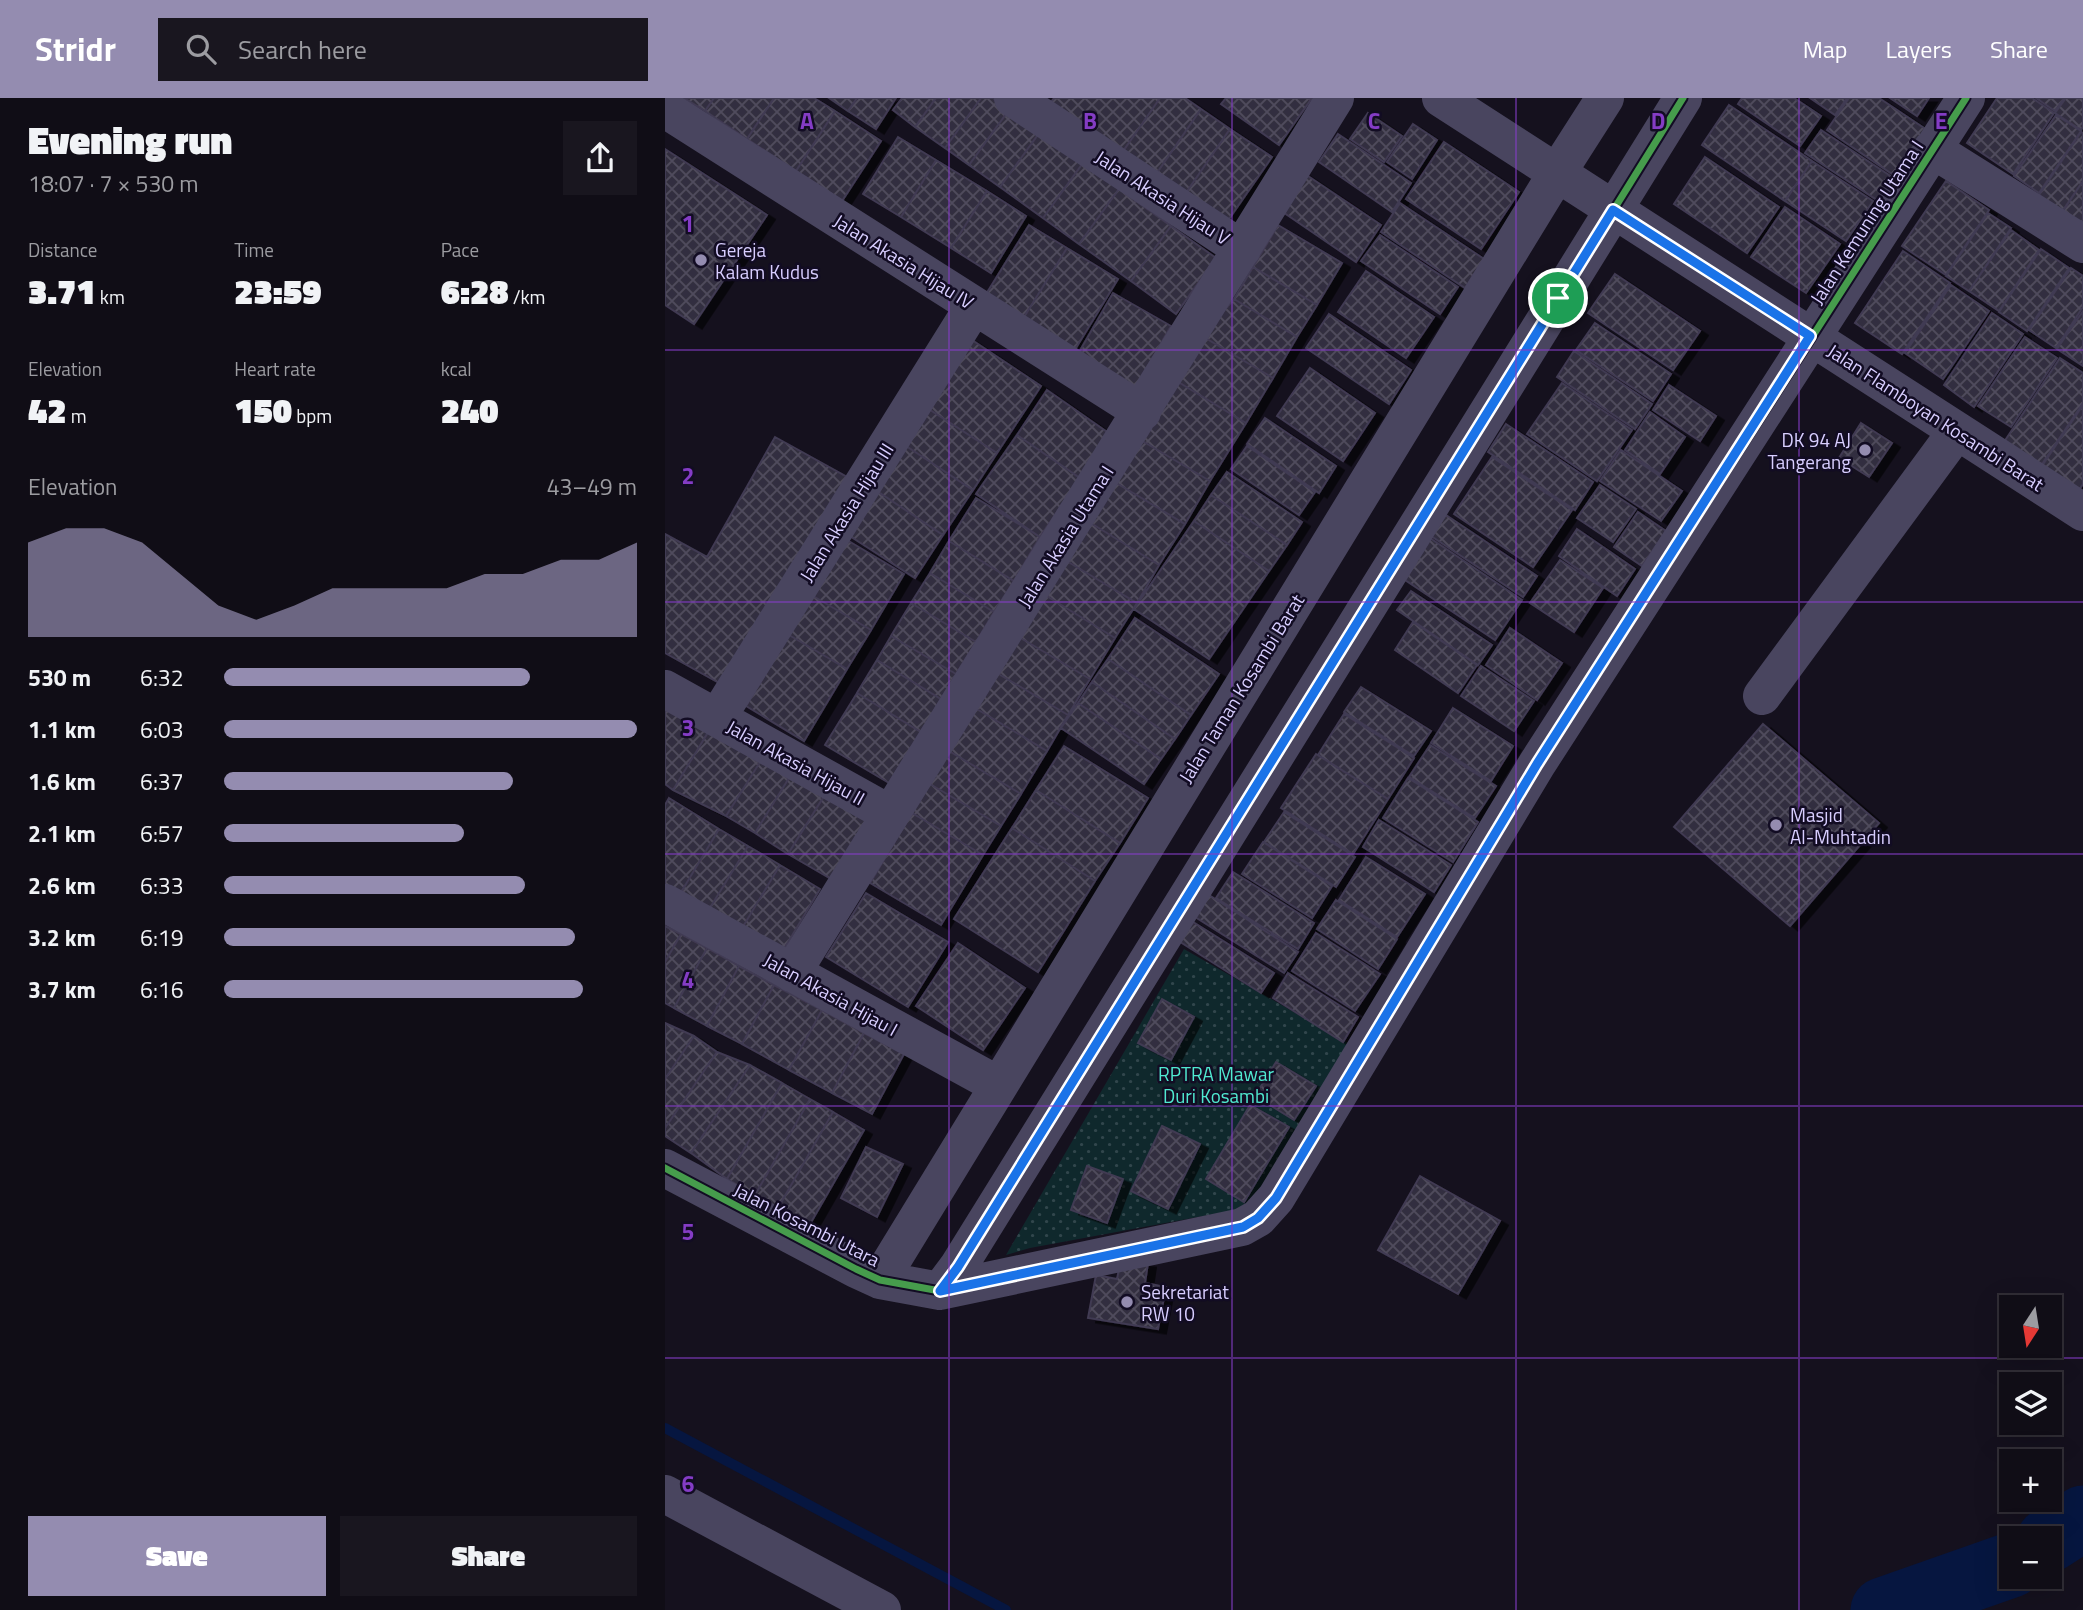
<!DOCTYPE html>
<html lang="en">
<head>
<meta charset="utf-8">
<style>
  :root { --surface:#100d16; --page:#19161f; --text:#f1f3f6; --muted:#9c9ca1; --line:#302d35; --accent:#948cb0 }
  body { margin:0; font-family:"Titillium Web",sans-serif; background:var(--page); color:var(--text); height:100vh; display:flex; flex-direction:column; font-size:26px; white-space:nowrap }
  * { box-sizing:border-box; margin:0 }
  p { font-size:23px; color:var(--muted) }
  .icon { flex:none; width:38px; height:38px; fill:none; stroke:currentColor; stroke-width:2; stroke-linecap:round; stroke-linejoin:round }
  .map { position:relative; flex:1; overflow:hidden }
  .details { display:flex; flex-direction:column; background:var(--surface); width:665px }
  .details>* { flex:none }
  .needle { width:46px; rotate:192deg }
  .buttons { position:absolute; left:1334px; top:1197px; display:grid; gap:14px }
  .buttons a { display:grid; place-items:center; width:63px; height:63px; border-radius:0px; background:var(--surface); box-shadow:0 7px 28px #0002,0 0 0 2px var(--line); font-size:35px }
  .pin { position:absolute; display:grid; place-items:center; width:60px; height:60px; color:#fff; margin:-30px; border:4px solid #fff; border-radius:50%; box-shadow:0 2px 7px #0007 }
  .round { display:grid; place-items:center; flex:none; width:74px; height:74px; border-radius:0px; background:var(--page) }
  .head { display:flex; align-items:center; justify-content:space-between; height:119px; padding:0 28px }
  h1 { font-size:38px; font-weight:800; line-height:52px }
  .figures { display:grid; grid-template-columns:repeat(3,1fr); gap:10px; height:119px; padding:7px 28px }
  .figures div { display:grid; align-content:center }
  .figures b { font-size:35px; font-weight:800 }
  .figures small { font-size:19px; font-weight:400 }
  .figures p { font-size:19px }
  .chart { height:196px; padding:14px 28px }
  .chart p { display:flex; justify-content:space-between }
  .chart svg { width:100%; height:126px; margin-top:7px; fill:var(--accent); opacity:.7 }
  .button { display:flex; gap:14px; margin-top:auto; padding:14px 28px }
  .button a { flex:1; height:80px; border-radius:0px; background:var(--accent); color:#fff; font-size:28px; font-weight:800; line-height:80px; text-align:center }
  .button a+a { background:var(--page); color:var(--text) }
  ul { padding:0 28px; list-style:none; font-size:23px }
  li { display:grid; grid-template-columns:112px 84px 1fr; align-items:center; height:52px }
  li i { height:18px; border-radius:9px; background:var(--accent) }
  header { display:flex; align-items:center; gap:42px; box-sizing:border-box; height:98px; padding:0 35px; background:var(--accent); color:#fff }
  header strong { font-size:33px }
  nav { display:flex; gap:38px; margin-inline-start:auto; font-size:24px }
  .search { width:490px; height:63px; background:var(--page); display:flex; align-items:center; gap:18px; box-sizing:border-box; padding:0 24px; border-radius:0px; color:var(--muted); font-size:26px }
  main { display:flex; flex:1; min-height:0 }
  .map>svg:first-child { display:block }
</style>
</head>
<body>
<header>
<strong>Stridr</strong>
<div class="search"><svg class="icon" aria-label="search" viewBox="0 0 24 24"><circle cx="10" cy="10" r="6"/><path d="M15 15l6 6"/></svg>Search here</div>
<nav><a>Map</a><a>Layers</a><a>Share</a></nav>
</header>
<main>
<section class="details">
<div class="head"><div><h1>Evening run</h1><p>18:07 · 7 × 530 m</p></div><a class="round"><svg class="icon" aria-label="share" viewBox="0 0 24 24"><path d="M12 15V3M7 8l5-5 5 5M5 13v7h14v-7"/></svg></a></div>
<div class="figures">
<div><p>Distance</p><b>3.71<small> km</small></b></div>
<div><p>Time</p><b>23:59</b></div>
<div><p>Pace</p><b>6:28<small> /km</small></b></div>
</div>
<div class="figures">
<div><p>Elevation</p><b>42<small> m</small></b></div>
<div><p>Heart rate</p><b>150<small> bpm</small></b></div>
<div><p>kcal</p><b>240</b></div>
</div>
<div class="chart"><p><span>Elevation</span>43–49 m</p>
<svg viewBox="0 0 160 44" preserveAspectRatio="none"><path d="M0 44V11L10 6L20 6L30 11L40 22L50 33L60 38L70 33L80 27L90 27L100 27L110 27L120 22L130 22L140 17L150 17L160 11V44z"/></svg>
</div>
<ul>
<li><b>530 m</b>6:32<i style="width:74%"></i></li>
<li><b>1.1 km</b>6:03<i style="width:100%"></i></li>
<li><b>1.6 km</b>6:37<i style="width:70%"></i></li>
<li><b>2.1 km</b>6:57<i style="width:58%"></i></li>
<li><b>2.6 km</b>6:33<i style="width:73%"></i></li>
<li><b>3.2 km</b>6:19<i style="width:85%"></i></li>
<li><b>3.7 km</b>6:16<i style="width:87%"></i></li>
</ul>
<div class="button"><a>Save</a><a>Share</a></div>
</section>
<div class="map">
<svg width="1418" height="1512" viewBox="0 0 1418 1512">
  <defs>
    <pattern id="grass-dots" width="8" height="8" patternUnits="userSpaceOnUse" patternTransform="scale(1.75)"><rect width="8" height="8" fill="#0f282c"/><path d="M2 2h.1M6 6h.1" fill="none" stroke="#31464c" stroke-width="1.8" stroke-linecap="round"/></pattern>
    <pattern id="building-cross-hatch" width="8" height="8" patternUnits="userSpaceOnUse" patternTransform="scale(1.75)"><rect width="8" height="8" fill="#332f40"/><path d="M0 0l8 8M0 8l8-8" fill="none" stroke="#504c5d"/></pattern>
    <filter id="shadow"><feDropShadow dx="8" dy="4.5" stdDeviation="0" flood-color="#0009"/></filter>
  </defs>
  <rect width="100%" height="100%" fill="#15111e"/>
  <path fill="url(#grass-dots)" d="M 519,851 L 688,948 L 587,1109 L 365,1150 L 341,1157 Z"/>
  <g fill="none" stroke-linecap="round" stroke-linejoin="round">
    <path stroke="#061640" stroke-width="10" d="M 0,1330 L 341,1512"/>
    <path stroke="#061640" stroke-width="65" d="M 1384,1442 L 1418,1420
      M 1218,1512 L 1346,1467"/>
  </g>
  <path fill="url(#building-cross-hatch)" stroke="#413a52" stroke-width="2" filter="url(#shadow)" d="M 19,0 L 49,0 L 40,13 Z
    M 49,0 L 109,0 L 82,41 L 40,13 Z
    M 109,0 L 149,0 L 170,13 L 131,73 L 82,41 Z
    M 164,0 L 192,0 L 183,13 Z
    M 192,0 L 231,0 L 211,31 L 183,13 Z
    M 237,0 L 271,0 L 250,29 L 228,12 Z
    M 271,0 L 316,0 L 280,50 L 250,29 Z
    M 316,0 L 328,0 L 344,12 L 304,67 L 280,50 Z
    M 389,0 L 495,0 L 454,59 L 382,10 Z
    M 495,0 L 520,0 L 536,11 L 487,82 L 454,59 Z
    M 561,0 L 647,0 L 614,47 L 556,6 Z
    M 1077,0 L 1129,0 L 1156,18 L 1135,48 L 1073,6 Z
    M 1145,0 L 1182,0 L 1170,17 Z
    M 1184,0 L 1214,0 L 1262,32 L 1230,78 L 1162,32 Z
    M 1225,0 L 1264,0 L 1252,18 Z
    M 1332,0 L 1367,0 L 1389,15 L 1348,76 L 1302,45 Z
    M 1371,0 L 1399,0 L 1390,13 Z
    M 1401,0 L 1418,0 L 1418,29 L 1416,32 L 1390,15 Z
    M 1064,7 L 1147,63 L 1120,103 L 1037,47 Z
    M 536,11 L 565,31 L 516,102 L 487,82 Z
    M 344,12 L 375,34 L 335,89 L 304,67 Z
    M 170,13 L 216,43 L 177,103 L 131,73 Z
    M 703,15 L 737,38 L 719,64 L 685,41 Z
    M 1391,17 L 1416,33 L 1374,95 L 1349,78 Z
    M 748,26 L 772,42 L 747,81 L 722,64 Z
    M 565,31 L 607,59 L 557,131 L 516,102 Z
    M 1156,32 L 1227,79 L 1212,102 L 1140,55 Z
    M 375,34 L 418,65 L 378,120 L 335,89 Z
    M 1416,34 L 1418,35 L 1418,83 L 1394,119 L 1370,103 Z
    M 673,36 L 746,85 L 727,114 L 654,64 Z
    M 233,39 L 271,62 L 236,119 L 198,96 Z
    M 779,44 L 854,94 L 816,151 L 741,101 Z
    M 0,51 L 102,117 L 29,226 L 0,207 Z
    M 1040,59 L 1114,109 L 1082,155 L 1009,106 Z
    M 271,62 L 322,93 L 286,150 L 236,119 Z
    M 1147,63 L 1208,103 L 1181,143 L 1120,103 Z
    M 418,65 L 454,91 L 414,146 L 378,120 Z
    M 637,74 L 716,127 L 691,164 L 612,110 Z
    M 1281,83 L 1324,112 L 1281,177 L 1237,148 Z
    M 1418,83 L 1418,134 L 1394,118 Z
    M 454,91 L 506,128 L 466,183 L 414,146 Z
    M 322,93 L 361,118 L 326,175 L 286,150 Z
    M 735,105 L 819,161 L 800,190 L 716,134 Z
    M 1120,109 L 1175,146 L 1141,195 L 1086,159 Z
    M 1323,115 L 1346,130 L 1304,193 L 1281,178 Z
    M 364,127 L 402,150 L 356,224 L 318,201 Z
    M 613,127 L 677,165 L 652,207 L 588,169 Z
    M 506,128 L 551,160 L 511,216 L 466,183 Z
    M 1346,132 L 1374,152 L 1334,213 L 1304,193 Z
    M 715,137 L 793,189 L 775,216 L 696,163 Z
    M 402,150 L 453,181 L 408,255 L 356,224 Z
    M 1376,151 L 1404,170 L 1362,233 L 1334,214 Z
    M 1238,153 L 1285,185 L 1237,256 L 1190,225 Z
    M 588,169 L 652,207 L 632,239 L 569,201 Z
    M 1406,170 L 1418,178 L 1418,209 L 1391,250 L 1364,232 Z
    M 701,173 L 769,219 L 741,260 L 673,214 Z
    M 950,176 L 1035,233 L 1008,272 L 923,215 Z
    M 1286,187 L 1324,213 L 1278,281 L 1240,255 Z
    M 448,195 L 506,228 L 467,296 L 409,263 Z
    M 569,201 L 632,239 L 608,280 L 537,238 Z
    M 1418,213 L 1418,268 L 1392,251 Z
    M 1327,215 L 1358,236 L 1309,309 L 1279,287 Z
    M 664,216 L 746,272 L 724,306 L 641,250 Z
    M 930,225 L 1006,276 L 988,303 L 911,252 Z
    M 537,238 L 608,280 L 581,325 L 510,282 Z
    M 1360,239 L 1392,260 L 1346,329 L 1313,308 Z
    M 304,240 L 376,288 L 332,355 L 259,308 Z
    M 909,253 L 987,306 L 970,331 L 892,279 Z
    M 1395,260 L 1418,275 L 1418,305 L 1373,372 L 1337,347 Z
    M 645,270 L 710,315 L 678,363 L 612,318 Z
    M 510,282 L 581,325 L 545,383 L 474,341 Z
    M 897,285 L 967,332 L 932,383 L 862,336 Z
    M 1004,287 L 1051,318 L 1035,343 L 988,312 Z
    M 382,292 L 445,336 L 415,380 L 352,337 Z
    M 1418,307 L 1418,386 L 1414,392 L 1377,368 Z
    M 259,308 L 332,355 L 308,392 L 235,344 Z
    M 985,314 L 1020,339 L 995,376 L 960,352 Z
    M 600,320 L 671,368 L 654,395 L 582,346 Z
    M 1196,325 L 1227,345 L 1204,379 L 1174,360 Z
    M 841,326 L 928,384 L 910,412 L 823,354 Z
    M 352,337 L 415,380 L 375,439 L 311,396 Z
    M 110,339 L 182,379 L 63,590 L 0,555 L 0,436 L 42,459 Z
    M 474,341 L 545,383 L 520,426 L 448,383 Z
    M 235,344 L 308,392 L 278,437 L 206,389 Z
    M 582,348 L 650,394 L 634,417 L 566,371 Z
    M 956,352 L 1017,393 L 996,423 L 935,383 Z
    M 827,359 L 907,412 L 868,469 L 789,416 Z
    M 562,374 L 637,424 L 622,447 L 546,397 Z
    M 448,383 L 520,426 L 494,467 L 424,424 Z
    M 935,387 L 971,411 L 948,444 L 912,420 Z
    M 206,389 L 278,437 L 250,480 L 177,433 Z
    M 546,397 L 622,447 L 604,473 L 529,423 Z
    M 311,400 L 375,439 L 349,483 L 284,443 Z
    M 973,414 L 1001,433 L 977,468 L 949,449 Z
    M 781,417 L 872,478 L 858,499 L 766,438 Z
    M 529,423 L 604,473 L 544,561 L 469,511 Z
    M 424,424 L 494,467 L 472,505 L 400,462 Z
    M 912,431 L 970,471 L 952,498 L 894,458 Z
    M 765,440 L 857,502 L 830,542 L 737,480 Z
    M 182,442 L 239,476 L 206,532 L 148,498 Z
    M 284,443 L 349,483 L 329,514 L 265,475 Z
    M 400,462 L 472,505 L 450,540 L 380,497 Z
    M 895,462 L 938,490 L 909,534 L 865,505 Z
    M 265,475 L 329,514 L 311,544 L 246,505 Z
    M 746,493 L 827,547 L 813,567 L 732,512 Z
    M 380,497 L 450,540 L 425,581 L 354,539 Z
    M 148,498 L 206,532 L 182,571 L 124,537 Z
    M 246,505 L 311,544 L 291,576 L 226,538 Z
    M 470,520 L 554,576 L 526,617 L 443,561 Z
    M 748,524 L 812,567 L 793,595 L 730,552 Z
    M 845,530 L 897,565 L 872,602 L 821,567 Z
    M 124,537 L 182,571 L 139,643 L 81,608 Z
    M 226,538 L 291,576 L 276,601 L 212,562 Z
    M 354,539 L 425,581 L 403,617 L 332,575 Z
    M 443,561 L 526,617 L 510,641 L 427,584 Z
    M 212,562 L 276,601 L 256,634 L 192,595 Z
    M 816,568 L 869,603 L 849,633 L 796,598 Z
    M 332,575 L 403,617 L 382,653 L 310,610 Z
    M 427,584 L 510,641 L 496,661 L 413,605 Z
    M 696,589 L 766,633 L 749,658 L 679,614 Z
    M 192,595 L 256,634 L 224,685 L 160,647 Z
    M 0,604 L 45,631 L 8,692 L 0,686 Z
    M 413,605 L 496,661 L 479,686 L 396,630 Z
    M 310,610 L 382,653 L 356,696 L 284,653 Z
    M 788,610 L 848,648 L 826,683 L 766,645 Z
    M 679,616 L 749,660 L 723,701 L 653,657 Z
    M 1098,626 L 1214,725 L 1125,828 L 1009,729 Z
    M 45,631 L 99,658 L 61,718 L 8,692 Z
    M 765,647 L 831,688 L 810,720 L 744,679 Z
    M 399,648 L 483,700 L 455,745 L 371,692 Z
    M 284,653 L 356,696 L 336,728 L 265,686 Z
    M 651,656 L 723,701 L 688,756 L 616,710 Z
    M 99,658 L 127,675 L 90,735 L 61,718 Z
    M 127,675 L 161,695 L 123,756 L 90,735 Z
    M 743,680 L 813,724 L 788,764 L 718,720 Z
    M 265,686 L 336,728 L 318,757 L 247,715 Z
    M 371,692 L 455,745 L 430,783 L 347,730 Z
    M 161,695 L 203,721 L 166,781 L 123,756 Z
    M 4,700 L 54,731 L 12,801 L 0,794 L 0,707 Z
    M 619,714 L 690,759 L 671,789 L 599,744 Z
    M 247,715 L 318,757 L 276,827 L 205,785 Z
    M 714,722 L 786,767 L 769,794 L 698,749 Z
    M 347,730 L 430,783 L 373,874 L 289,821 Z
    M 54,731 L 83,748 L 40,818 L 12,801 Z
    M 598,744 L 667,788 L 647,820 L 577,776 Z
    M 83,748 L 115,767 L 73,837 L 40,818 Z
    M 701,759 L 760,796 L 732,839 L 674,802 Z
    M 115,767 L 155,791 L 113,861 L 73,837 Z
    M 568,774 L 649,825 L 633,851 L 551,800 Z
    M 201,795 L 283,844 L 243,909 L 161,859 Z
    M 544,797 L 633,854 L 619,875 L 530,819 Z
    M 671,802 L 732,841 L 713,871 L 652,831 Z
    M 525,822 L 609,875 L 596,895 L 512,842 Z
    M 0,828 L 16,836 L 0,864 Z
    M 651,835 L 715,876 L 690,913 L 627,873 Z
    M 16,836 L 42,850 L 9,910 L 0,905 L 0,864 Z
    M 293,845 L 360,890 L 318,952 L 251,908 Z
    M 42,850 L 74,868 L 42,928 L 9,910 Z
    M 74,868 L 109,887 L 77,946 L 42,928 Z
    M 623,875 L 693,919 L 678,944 L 608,900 Z
    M 109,887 L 157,912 L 124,972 L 77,946 Z
    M 497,901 L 529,919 L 506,962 L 473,945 Z
    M 157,912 L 199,935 L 167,995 L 124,972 Z
    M 0,925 L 29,938 L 0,981 Z
    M 199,935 L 239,956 L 207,1016 L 167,995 Z
    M 29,938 L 52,954 L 0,1030 L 0,981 Z
    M 52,954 L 85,967 L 26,1055 L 0,1038 L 0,1030 Z
    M 611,964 L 651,988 L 629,1022 L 590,998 Z
    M 85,967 L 117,985 L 62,1081 L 26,1055 Z
    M 117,985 L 145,1001 L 90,1097 L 62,1081 Z
    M 145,1001 L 168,1014 L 113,1110 L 90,1097 Z
    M 585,1007 L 624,1029 L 579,1104 L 541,1081 Z
    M 168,1014 L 199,1032 L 144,1128 L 113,1110 Z
    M 497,1028 L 535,1046 L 503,1111 L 466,1093 Z
    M 201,1049 L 238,1066 L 212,1119 L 176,1100 Z
    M 422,1068 L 458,1081 L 442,1125 L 406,1112 Z
    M 755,1078 L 835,1123 L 793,1196 L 713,1152 Z
    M 456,1161 L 483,1165 L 480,1185 L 501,1189 L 493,1231 L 423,1220 L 431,1177 L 452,1181 Z"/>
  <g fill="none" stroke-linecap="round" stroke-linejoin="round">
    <path stroke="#49455f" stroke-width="38" d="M 348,0 L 577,151
      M 776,0 L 1418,414
      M 0,11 L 477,314
      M 1267,51 L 1418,146
      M 0,591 L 225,716
      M 1097,598 L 1292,333
      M 52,620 L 309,208
      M 0,805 L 333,987
      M 127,875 L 670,0
      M 0,1070 L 191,1171 L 215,1182 L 275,1193 L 577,1129 L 593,1120 L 611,1100 L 872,666 L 1301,0
      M 215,1182 L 892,75 L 940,0
      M 275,1193 L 293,1169 L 1018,0
      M 0,1396 L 217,1512"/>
    <g stroke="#120c23" stroke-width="11">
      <path id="cycleway" d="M 0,1070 L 191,1171 L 215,1182 L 275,1193 L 577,1129 L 593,1120 L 611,1100 L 872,666 L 1301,0
        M 275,1193 L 293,1169 L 1018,0"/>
    </g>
    <use href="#cycleway" stroke="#469c4c" stroke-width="7"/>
  </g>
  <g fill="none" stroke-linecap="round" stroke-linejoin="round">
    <g stroke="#fff" stroke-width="14">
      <path id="route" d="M 948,112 L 1145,238 L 872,666 L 611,1100 L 593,1120 L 578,1129 L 275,1193 L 293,1169 Z"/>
    </g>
    <use href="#route" stroke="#1a73e8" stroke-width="9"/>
  </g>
  <path fill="none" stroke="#843cc5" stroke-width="2" stroke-opacity="0.55" d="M 284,0 L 284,1512M 567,0 L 567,1512M 851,0 L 851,1512M 1134,0 L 1134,1512M 0,252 L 1418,252M 0,504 L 1418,504M 0,756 L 1418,756M 0,1008 L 1418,1008M 0,1260 L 1418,1260"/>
  <g fill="#948cb0" stroke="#120c23" stroke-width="2.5">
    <circle cx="36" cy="162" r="7"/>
    <circle cx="1200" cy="352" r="7"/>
    <circle cx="1111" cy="727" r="7"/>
    <circle cx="462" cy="1204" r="7"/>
  </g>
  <g text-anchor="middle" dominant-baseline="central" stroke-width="5" stroke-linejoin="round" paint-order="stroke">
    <g font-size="19" fill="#d8ceff" stroke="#120c23">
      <text transform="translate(498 99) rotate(33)">Jalan Akasia Hijau V</text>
      <text transform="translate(1201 124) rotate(-57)">Jalan Kemuning Utama I</text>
      <text transform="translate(239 163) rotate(32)">Jalan Akasia Hijau IV</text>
      <text transform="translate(1271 319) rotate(33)">Jalan Flamboyan Kosambi Barat</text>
      <text transform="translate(181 414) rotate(-58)">Jalan Akasia Hijau III</text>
      <text transform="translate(400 438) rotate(-58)">Jalan Akasia Utama I</text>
      <text transform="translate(576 590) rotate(-58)">Jalan Taman Kosambi Barat</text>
      <text transform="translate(131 664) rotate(29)">Jalan Akasia Hijau II</text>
      <text transform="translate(166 896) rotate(29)">Jalan Akasia Hijau I</text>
      <text transform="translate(142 1126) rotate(27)">Jalan Kosambi Utara</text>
    </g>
    <g font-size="19" fill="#d8ceff" stroke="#120c23" text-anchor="start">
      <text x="50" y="151">Gereja<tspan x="50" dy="22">Kalam Kudus</tspan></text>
      <text x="1186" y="341" text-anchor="end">DK 94 AJ<tspan x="1186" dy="22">Tangerang</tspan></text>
      <text x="1125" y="716">Masjid<tspan x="1125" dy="22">Al-Muhtadin</tspan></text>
      <text x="476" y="1193">Sekretariat<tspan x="476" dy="22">RW 10</tspan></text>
    </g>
    <g font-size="19" fill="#50e9d0" stroke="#120c23">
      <text x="551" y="975">RPTRA Mawar<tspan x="551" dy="22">Duri Kosambi</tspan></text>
    </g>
  </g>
  <g font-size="23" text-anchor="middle" font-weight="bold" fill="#843cc5" stroke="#120c23" stroke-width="5" stroke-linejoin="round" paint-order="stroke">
    <text x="142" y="31">A</text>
    <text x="425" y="31">B</text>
    <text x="709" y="31">C</text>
    <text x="993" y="31">D</text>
    <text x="1276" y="31">E</text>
    <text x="23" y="134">1</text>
    <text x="23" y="386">2</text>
    <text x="23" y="638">3</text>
    <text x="23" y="890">4</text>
    <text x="23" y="1142">5</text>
    <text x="23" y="1394">6</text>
  </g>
</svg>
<div class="buttons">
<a><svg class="needle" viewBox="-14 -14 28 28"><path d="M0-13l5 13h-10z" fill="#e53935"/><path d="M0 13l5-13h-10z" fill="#9c9ca1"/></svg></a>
<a><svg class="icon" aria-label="layers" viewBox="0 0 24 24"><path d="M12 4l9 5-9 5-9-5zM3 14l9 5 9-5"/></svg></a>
<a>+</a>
<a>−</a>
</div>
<div class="pin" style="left:893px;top:200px;background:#1e9e55"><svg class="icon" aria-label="arrive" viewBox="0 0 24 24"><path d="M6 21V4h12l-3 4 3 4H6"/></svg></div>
</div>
</main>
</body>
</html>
